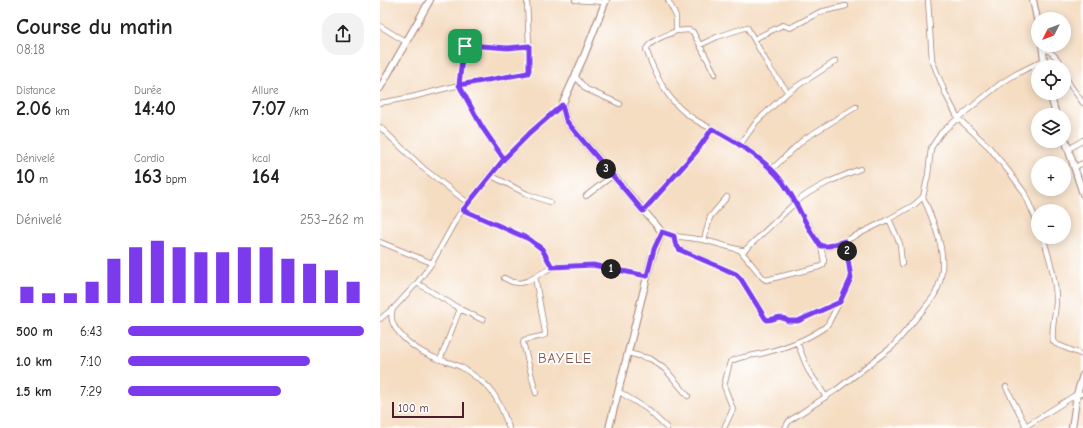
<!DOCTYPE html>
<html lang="fr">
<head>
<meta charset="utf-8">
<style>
  :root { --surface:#fff; --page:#f2f2f2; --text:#222; --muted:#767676; --accent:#7c3aed }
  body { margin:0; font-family:"Comic Neue",sans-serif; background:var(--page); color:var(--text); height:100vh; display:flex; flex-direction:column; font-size:15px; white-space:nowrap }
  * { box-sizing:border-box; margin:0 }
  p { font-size:13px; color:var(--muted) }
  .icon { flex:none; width:22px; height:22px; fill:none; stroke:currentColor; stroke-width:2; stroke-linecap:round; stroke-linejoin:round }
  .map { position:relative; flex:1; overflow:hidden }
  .details { display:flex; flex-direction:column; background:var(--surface); width:380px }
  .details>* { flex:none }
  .needle { width:26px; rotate:228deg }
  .fabs { position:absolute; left:651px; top:12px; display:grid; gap:8px }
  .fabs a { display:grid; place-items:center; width:40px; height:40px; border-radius:50%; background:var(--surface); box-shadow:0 2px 10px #0003; font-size:20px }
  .scale { position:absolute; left:12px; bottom:10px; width:72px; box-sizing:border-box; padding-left:4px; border:2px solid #4a1f2b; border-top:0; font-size:11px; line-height:14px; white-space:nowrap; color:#4a1f2b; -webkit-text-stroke:3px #fff; paint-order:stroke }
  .pin { position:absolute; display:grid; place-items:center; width:34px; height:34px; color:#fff; margin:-17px; border-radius:8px; box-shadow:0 2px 6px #0006 }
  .km { position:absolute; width:20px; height:20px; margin:-10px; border-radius:50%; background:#222; color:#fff; font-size:11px; line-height:20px; text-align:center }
  .round { display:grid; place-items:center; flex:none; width:42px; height:42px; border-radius:16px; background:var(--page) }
  .head { display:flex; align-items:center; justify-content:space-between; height:68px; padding:0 16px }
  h1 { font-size:22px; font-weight:800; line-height:30px }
  .metrics { display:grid; grid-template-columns:repeat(3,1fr); gap:6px; height:68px; padding:4px 16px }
  .metrics div { display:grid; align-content:center }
  .metrics b { font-size:20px; font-weight:800 }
  .metrics small { font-size:11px; font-weight:400 }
  .metrics p { font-size:11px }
  .chart { height:112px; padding:8px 16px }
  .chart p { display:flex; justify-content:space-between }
  .chart svg { width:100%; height:72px; margin-top:4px; stroke:var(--accent); stroke-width:6 }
  ul { padding:0 16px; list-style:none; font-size:13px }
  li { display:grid; grid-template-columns:64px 48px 1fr; align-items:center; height:30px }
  li i { height:10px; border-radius:5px; background:var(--accent) }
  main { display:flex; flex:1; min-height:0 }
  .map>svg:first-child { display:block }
</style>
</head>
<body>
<main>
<section class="details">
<div class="head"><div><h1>Course du matin</h1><p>08:18</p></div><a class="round"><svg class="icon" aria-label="share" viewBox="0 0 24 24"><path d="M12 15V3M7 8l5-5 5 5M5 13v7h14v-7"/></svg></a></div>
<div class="metrics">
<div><p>Distance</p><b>2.06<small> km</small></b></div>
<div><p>Durée</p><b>14:40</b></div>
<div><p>Allure</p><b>7:07<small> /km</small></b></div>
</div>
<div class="metrics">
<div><p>Dénivelé</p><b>10<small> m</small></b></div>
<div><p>Cardio</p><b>163<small> bpm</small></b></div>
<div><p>kcal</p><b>164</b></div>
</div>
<div class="chart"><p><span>Dénivelé</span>253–262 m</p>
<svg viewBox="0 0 160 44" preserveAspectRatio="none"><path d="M5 44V34M15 44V38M25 44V38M35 44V31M45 44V17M55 44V10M65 44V6M75 44V10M85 44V13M95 44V13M105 44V10M115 44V10M125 44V17M135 44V20M145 44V24M155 44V31"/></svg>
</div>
<ul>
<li><b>500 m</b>6:43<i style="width:100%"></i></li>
<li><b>1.0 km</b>7:10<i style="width:77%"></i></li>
<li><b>1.5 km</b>7:29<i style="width:65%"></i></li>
</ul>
</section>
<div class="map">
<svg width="703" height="428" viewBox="0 0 703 428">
  <rect width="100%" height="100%" fill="#fff"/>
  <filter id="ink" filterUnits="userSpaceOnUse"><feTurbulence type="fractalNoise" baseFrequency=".025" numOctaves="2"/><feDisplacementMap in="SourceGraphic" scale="8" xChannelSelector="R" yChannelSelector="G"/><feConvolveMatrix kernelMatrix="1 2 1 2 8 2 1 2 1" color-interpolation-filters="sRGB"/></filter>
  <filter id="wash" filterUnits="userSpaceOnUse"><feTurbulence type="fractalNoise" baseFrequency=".012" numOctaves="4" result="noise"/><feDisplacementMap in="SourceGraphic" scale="16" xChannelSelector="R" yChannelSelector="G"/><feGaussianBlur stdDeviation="0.9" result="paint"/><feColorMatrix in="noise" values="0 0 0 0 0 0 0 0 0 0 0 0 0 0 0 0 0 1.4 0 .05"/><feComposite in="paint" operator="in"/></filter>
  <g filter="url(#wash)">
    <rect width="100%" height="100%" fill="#f5ddc2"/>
  </g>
  <g filter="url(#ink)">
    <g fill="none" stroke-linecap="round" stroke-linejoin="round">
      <g stroke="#a07e76" stroke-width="6">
        <path id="street" d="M 195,0 L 225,2
          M 288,0 L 296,16 L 296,31 C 286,36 272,39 266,49 C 273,69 281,88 295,103 C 309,119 328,127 346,136 C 366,147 386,163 401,180 C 407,187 411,195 415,203 C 434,187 457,178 480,169
          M 548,0 L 552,60 L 566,95 L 578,118 L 609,147 L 630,173 L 644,192 L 658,224
          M 0,26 L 26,42
          M 296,31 L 309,30 L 313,32 L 335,74
          M 374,39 L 403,25 L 410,28 L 440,12 L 466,6
          M 320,45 L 337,37 L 367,27 L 391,70 L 408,92
          M 663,48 C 672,52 678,57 682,67
          M 684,73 L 690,85 L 703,103
          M 195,76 L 206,89 L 240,104
          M 0,103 L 32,97 L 79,85 L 147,73 L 149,70 L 149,46
          M 0,127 L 43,168 L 88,203
          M 360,145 L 377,121 L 408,92 L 456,61
          M 689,149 L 703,140
          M 124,159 L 102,127 L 79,85 L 83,50 L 85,46 L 88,45 L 128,48 L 149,46 L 147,0
          M 695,167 L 703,163
          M 391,170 L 424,139 L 476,107
          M 110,175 L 147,194 L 170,202
          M 206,196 L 232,176
          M 83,210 L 149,239 L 162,249 L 172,267
          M 263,211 L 316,152 L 332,129
          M 509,219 L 520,244 L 522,264
          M 282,232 L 294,236 L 324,240 L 360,250 L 365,250 L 415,203 L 441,246 L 449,247 L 465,241 L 509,219 L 534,205 L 543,197 L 548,175 L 551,148 L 561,133 L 578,118 L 620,84 L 636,74 L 664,60
          M 294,236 L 295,243 L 300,249 L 356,274 L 361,279 L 385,318 L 387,320 C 398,319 399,314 408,321 L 417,321 L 460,302
          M 663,237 C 669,257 676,279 676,300 C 676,314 671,327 673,341 L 676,344 L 703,355
          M 324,240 L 330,217 L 347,197
          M 0,242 L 52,263
          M 360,250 L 383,278 L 386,280 L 439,267 L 443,265 L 444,261 L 441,246
          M 155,277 L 165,332 L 165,335 L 162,336 L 144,340 L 143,342 L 156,393
          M 124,278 L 132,282 L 140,283 L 148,281 L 172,267 L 203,265 L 213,265 L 267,276
          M 37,283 L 80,309 L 103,320
          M 0,319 L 11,310
          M 417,342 L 428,370 L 446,397
          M 248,353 L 271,359 L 286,370 L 308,396
          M 60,360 L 80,309
          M 626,387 L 646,426
          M 238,391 L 267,409 L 287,428
          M 129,428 C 124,414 117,395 106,385 C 98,379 90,372 81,367 C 74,364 67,362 61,360 C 43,354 27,344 16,329 C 12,323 10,316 13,309 L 37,283 L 52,263 L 78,216 L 110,175 L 150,133 L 182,105
          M 344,428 L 353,409 L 344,386 L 350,362 C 359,356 373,356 384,353 C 404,348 428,339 445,327 L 448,324 L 470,282 L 471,278 L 465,241
          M 405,428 L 409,421 L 415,417 L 456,390 L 512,347 L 518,340 C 527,330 535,319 544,309 C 547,304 552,300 555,294 C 572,262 556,227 543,197
          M 643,428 L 697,394 L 703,394"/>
      </g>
      <g stroke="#a07e76" stroke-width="8">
        <path id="secondary" d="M 226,0 L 204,56 L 182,105 L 186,120 L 192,128 L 282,232 L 272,257 L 229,428
          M 653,0 L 658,24
          M 662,45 L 665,67
          M 0,88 L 50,0
          M 670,93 L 676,115
          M 684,136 L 703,194
          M 692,428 L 697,394 L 703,375"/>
      </g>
      <use href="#street" stroke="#fff" stroke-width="4.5"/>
      <use href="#secondary" stroke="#fff" stroke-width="6"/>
    </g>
  </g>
  <g fill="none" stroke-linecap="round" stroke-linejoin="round" filter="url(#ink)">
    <g stroke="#fff" stroke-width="8">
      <path id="route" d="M 85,46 L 83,50 L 79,85 L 102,127 L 124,159 L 83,210 L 149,239 L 162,249 L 172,267 L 213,265 L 267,276 L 274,249 L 282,232 L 294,236 L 295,243 L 300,250 L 356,274 L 361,279 L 385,318 L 387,320 C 398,319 399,314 408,321 L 418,321 L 460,302 L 471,278 L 465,241 L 449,246 L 441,246 C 427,230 420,208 408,190 C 392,163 359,143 332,129 L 316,152 L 263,211 L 192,128 L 186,120 L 182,105 L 150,133 L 124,159 L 102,127 L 79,85 L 148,73 L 149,70 L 149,46 L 128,48 L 88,45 L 85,46"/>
    </g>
    <use href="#route" stroke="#7c3aed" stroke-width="5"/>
  </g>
  <g text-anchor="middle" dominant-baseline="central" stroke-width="3.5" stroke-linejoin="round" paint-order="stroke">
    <g font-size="14" letter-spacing="1" fill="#80534e" stroke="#fff">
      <text x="185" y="358">BAYELE</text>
    </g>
  </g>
</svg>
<div class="fabs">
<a><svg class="needle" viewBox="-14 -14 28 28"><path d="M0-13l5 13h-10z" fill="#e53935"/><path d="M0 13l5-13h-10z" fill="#767676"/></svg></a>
<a><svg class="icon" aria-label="locate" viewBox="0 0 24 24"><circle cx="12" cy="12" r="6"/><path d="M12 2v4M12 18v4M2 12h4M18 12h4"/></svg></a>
<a><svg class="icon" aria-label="layers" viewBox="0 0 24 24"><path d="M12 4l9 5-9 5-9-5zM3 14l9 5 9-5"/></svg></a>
<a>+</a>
<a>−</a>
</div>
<div class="scale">100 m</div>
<div class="pin" style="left:85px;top:46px;background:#1e9e55"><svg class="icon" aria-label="arrive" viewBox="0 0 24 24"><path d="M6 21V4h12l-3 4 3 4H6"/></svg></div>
<b class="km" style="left:231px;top:269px">1</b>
<b class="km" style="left:467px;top:251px">2</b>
<b class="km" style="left:226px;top:169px">3</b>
</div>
</main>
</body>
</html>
